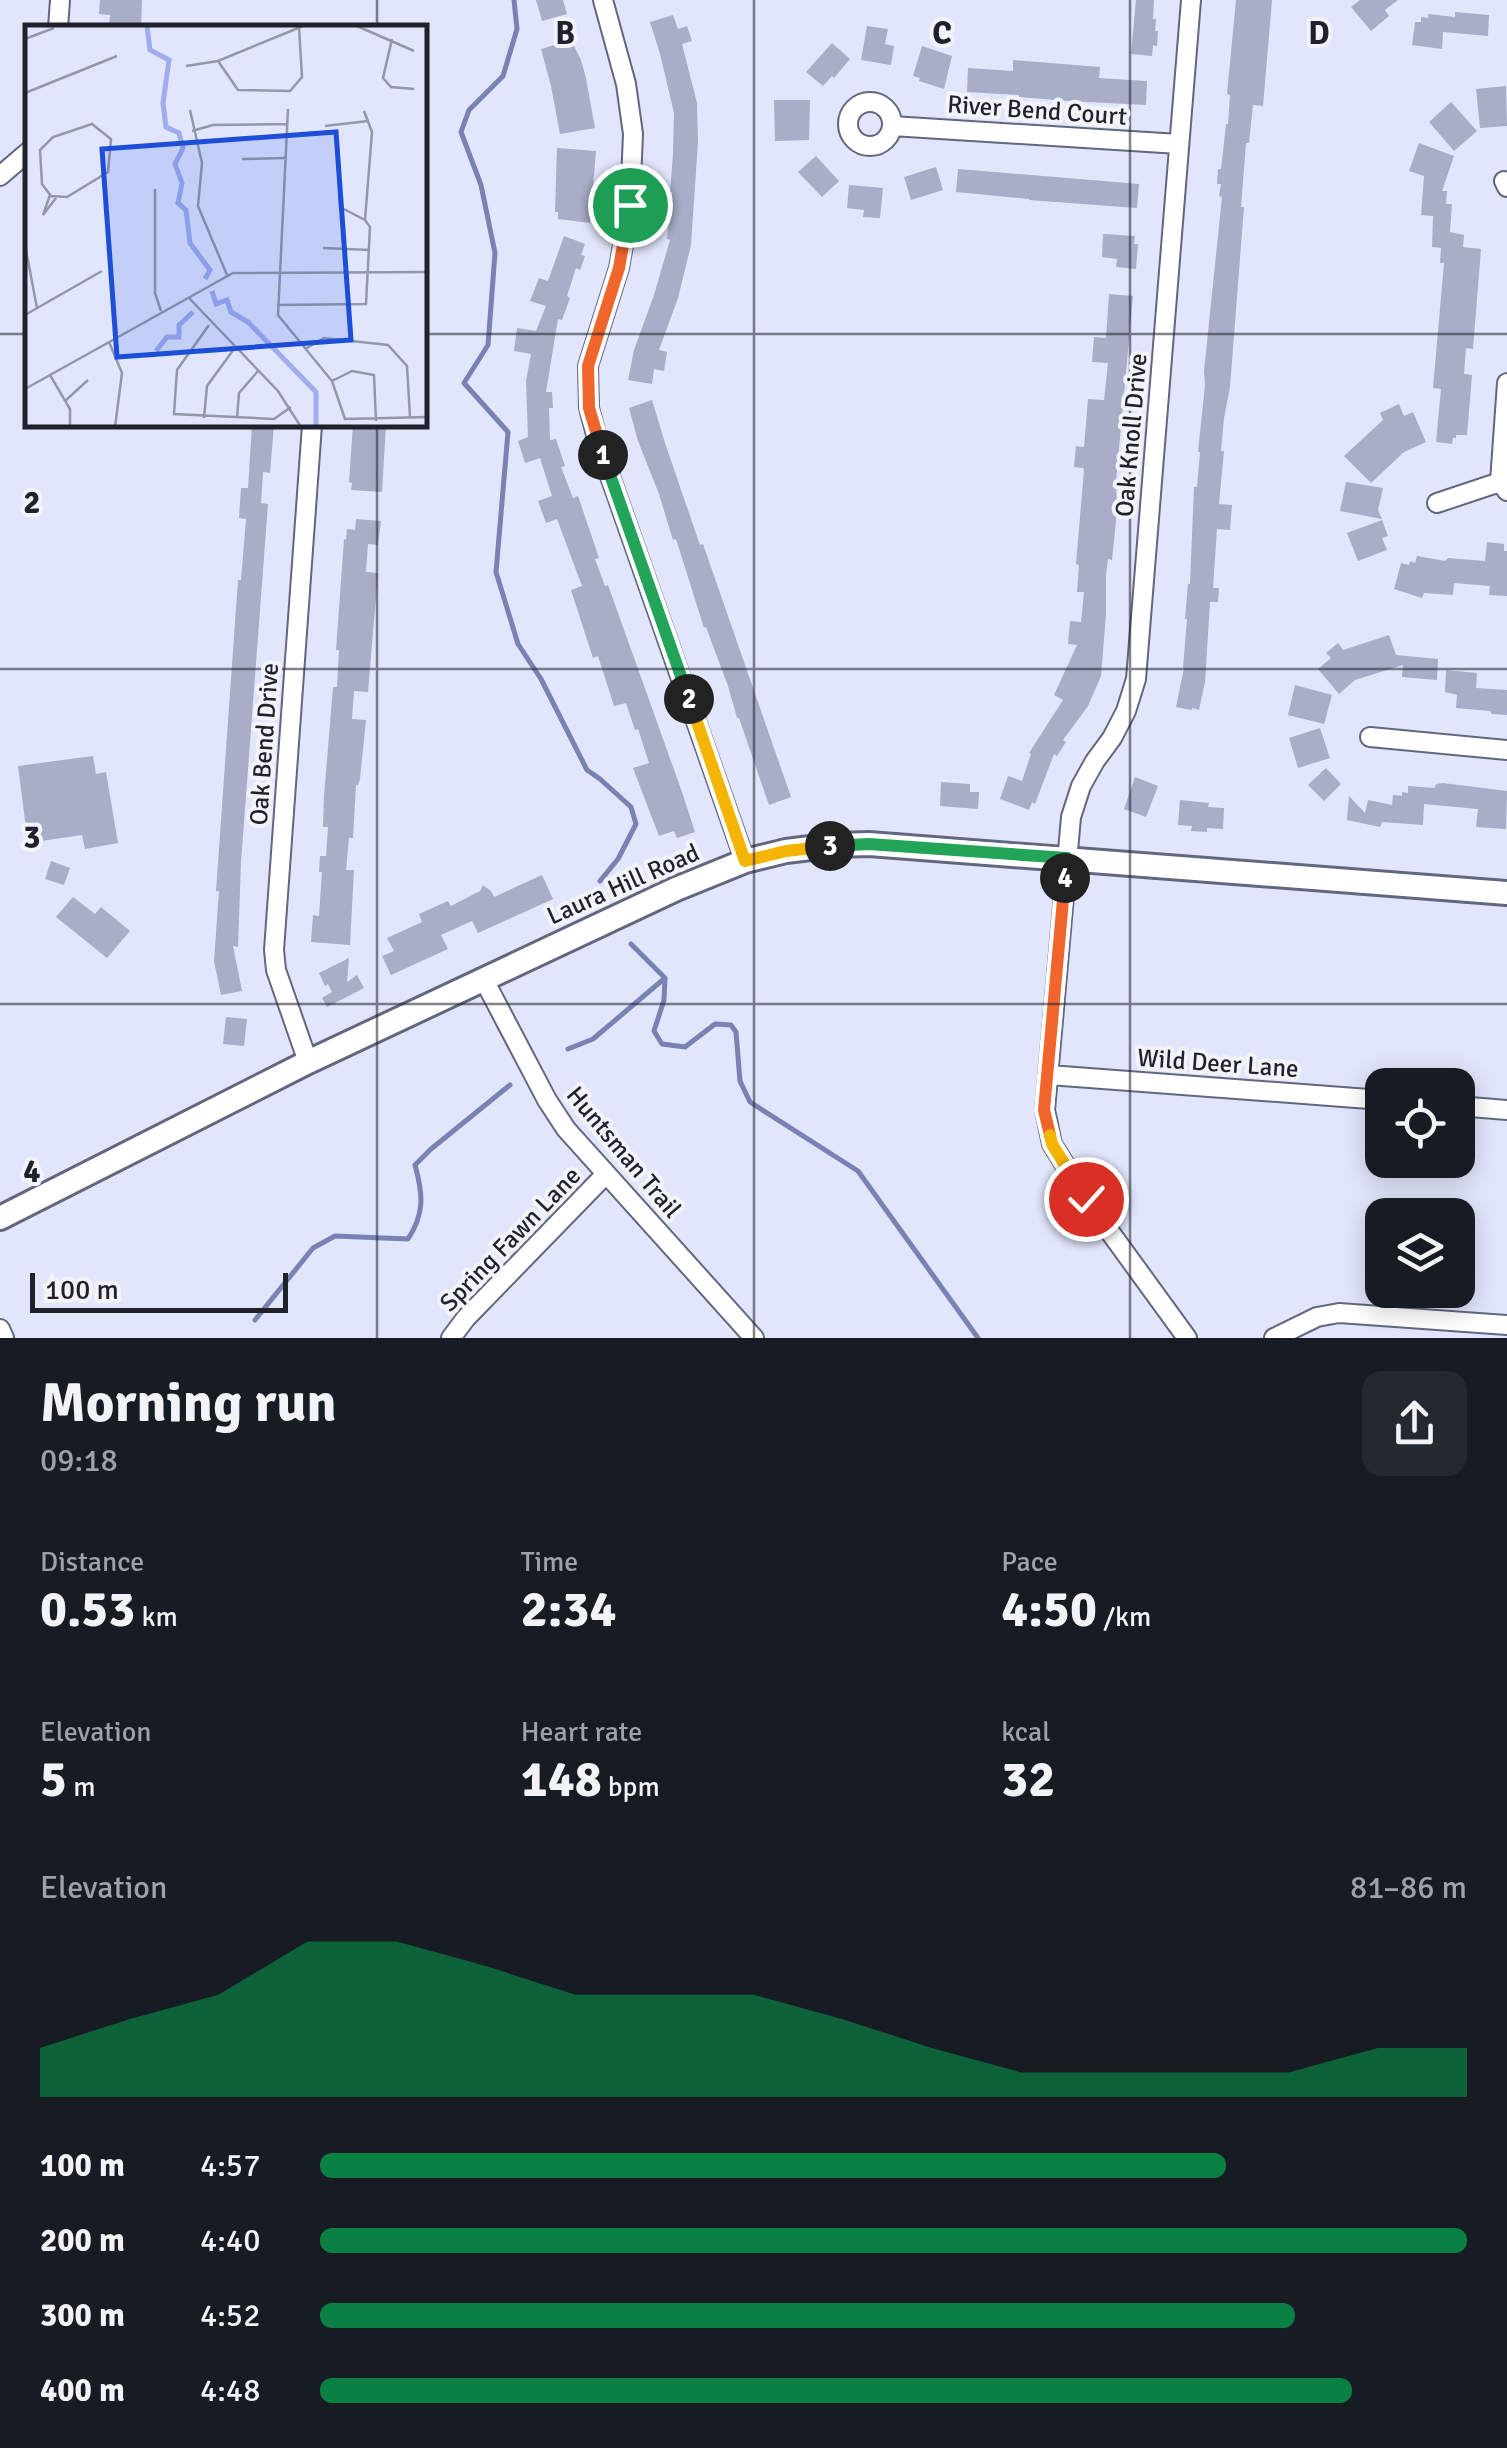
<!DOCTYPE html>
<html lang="en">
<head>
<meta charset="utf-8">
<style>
  :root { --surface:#171b24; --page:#242831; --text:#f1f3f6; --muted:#9ea1a6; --accent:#0b8043 }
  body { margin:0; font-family:Signika,sans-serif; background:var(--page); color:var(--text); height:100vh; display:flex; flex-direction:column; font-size:38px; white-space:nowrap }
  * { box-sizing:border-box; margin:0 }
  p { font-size:32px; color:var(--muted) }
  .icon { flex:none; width:55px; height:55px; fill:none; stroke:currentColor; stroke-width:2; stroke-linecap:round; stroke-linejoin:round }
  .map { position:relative; height:1338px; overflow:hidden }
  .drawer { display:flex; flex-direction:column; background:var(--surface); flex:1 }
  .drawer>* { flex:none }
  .controls { position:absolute; left:1365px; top:1068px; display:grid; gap:20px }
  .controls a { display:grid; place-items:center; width:110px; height:110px; border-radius:20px; background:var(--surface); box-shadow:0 5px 25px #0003; font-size:50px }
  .scale { position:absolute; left:30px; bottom:25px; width:258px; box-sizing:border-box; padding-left:10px; border:5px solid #1f212b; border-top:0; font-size:28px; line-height:35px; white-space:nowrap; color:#1f212b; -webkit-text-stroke:8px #f3f4fa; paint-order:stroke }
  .pin { position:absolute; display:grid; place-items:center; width:85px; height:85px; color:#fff; margin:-42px; border:5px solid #fff; border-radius:50%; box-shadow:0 2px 10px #0007 }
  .km { position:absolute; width:50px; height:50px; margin:-25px; border-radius:50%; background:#222; color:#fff; font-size:28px; line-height:50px; text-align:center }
  .round { display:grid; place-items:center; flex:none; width:105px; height:105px; border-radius:20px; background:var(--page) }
  .summary { display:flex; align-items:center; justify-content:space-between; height:170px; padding:0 40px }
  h1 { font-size:55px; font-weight:700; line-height:75px }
  .figures { display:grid; grid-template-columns:repeat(3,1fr); gap:15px; height:170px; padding:10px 40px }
  .figures div { display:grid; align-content:center }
  .figures b { font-size:50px; font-weight:700 }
  .figures small { font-size:28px; font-weight:400 }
  .figures p { font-size:28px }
  .chart { height:280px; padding:20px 40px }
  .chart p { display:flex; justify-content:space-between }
  .chart svg { width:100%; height:180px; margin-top:10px; fill:var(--accent); opacity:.7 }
  ul { padding:0 40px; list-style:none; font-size:32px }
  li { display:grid; grid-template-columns:160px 120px 1fr; align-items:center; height:75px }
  li i { height:25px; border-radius:12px; background:var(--accent) }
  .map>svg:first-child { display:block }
</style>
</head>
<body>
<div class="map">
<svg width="1507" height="1338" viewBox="0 0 1507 1338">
  <rect width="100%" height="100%" fill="#e1e6fc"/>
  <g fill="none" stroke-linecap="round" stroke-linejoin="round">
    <path stroke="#7982b3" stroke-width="5" d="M 514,0 L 517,29 L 503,76 L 469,110 L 461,132 L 481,185 L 495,253 L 488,345 L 464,383 L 508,432 L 496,572 L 518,644 L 541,679 L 587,770 L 600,779 L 631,807 L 636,824 L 618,859 L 600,881
      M 631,944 L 665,978 L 664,1000 L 654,1031 L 662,1044 L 685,1047 L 715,1024 L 731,1025 L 736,1032 L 740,1081 L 750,1102 L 858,1171 L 978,1338
      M 568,1049 L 593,1039 L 665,978
      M 255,1320 L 313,1248 L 335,1236 L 408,1239 C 425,1213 423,1194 415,1165 L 431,1149 L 510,1085"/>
  </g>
  <path fill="#a8adc8" d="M 100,0 L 142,0 L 141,28 L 109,28 L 110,15 L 99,14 Z
    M 536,0 L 563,0 L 567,14 L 542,21 Z
    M 1136,0 L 1154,0 L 1153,19 L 1156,19 L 1155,31 L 1158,31 L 1157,46 L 1153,45 L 1152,56 L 1131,54 Z
    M 1236,0 L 1272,0 L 1263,106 L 1253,105 L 1249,143 L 1246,143 L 1241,207 L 1244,207 L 1230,387 L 1224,418 L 1221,451 L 1224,451 L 1219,504 L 1232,505 L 1230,530 L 1217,529 L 1213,588 L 1219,588 L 1218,602 L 1210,602 L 1205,682 L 1199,710 L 1192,708 L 1192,710 L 1176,707 L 1184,668 L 1183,668 L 1187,619 L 1185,619 L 1188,584 L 1190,584 L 1194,487 L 1197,487 L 1200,452 L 1198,452 L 1205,385 L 1204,371 L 1222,197 L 1219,196 L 1221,184 L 1217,184 L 1218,169 L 1221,169 L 1226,124 L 1228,124 L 1230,95 L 1227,94 Z
    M 1360,0 L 1398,0 L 1385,10 L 1389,16 L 1371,31 L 1351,7 Z
    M 1455,12 L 1489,15 L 1488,36 L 1443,32 L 1442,49 L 1412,45 L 1415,22 L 1421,22 L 1421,17 L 1428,18 L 1428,14 L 1455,17 Z
    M 673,15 L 678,29 L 687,26 L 692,41 L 682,44 L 697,103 L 698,142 L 691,245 L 678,298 L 659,350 L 667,352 L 664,371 L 654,369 L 652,384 L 628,380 L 634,350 L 654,295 L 670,240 L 667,239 L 672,192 L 670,192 L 673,154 L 674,113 L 660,54 L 650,22 Z
    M 867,26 L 888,29 L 885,44 L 894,46 L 891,65 L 861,60 Z
    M 571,40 L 581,60 L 586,78 L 595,128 L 560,134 L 551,86 L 541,49 Z
    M 832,43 L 850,59 L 834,78 L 832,76 L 823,86 L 806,72 Z
    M 922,46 L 952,56 L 944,89 L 919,81 L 920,78 L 913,76 Z
    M 1013,60 L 1100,67 L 1099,78 L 1147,81 L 1146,105 L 1068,101 L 1019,97 L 1019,95 L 967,92 L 968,68 L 1013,71 Z
    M 1506,86 L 1507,126 L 1480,128 L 1476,89 Z
    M 774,100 L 810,100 L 809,140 L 775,141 Z
    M 1451,102 L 1477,131 L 1454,151 L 1429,122 Z
    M 1419,143 L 1454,156 L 1442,191 L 1447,191 L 1446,204 L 1452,204 L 1450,232 L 1464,235 L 1463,247 L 1481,249 L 1473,349 L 1466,348 L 1464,374 L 1472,375 L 1467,435 L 1456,435 L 1456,438 L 1453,438 L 1452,444 L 1436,442 L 1441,389 L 1433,388 L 1444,263 L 1440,263 L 1441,248 L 1432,247 L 1433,216 L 1421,215 L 1424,176 L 1409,171 Z
    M 557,148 L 596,151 L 590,223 L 558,219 L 558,212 L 555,212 Z
    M 816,156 L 839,181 L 822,197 L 798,172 Z
    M 936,167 L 943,190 L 911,200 L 904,177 Z
    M 958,169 L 1139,184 L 1137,208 L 1029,200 L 1029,199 L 956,192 Z
    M 849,185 L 883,188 L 880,218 L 863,217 L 864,210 L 847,208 Z
    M 1103,234 L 1135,236 L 1134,244 L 1138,244 L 1136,269 L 1116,267 L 1117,259 L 1102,257 Z
    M 564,236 L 585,244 L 581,255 L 585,256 L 580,270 L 576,268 L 567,296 L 570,298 L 562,320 L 558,319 L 546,392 L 552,392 L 553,408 L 549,408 L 550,440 L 556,439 L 565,466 L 561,467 L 573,498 L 578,496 L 599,558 L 595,559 L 605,586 L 608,585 L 682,792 L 695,832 L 677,838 L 674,831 L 659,836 L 633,768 L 649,763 L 638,729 L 635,730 L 626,703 L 614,706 L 598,656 L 593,658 L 571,590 L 582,586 L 557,519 L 546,523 L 538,501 L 552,496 L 540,458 L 525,463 L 518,441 L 528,437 L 526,381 L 531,354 L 514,351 L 517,328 L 536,331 L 546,306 L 530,301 L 539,278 L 548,281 Z
    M 1109,294 L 1133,296 L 1116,481 L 1117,511 L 1112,560 L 1108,559 L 1106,575 L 1106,614 L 1101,676 L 1088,706 L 1063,740 L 1066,742 L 1057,756 L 1054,754 L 1035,804 L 1032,802 L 1029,810 L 1000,799 L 1008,776 L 1022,781 L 1031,754 L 1029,753 L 1063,700 L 1054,695 L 1077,645 L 1068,644 L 1070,621 L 1081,622 L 1084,592 L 1077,592 L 1079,565 L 1076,564 L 1084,470 L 1083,468 L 1074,467 L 1076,446 L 1084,447 L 1088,399 L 1104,400 L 1108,363 L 1092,362 L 1094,337 L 1106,338 Z
    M 652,400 L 665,443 L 700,545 L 703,544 L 791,797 L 769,805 L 739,718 L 737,718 L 728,686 L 706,627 L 704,628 L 676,539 L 673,540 L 659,494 L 638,441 L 629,408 Z
    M 1399,404 L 1404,416 L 1413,412 L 1426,442 L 1404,452 L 1371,483 L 1344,456 L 1383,420 L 1380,413 Z
    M 252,425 L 274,425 L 270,473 L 263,472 L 261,503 L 268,504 L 241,862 L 238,947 L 233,946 L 242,991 L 221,995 L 214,961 L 219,891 L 216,891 L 238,580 L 241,580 L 246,519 L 239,518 L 241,488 L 248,488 Z
    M 353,425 L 386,425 L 382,492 L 351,490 L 352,483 L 349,482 Z
    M 1346,482 L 1383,488 L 1378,510 L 1382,519 L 1340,511 Z
    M 356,519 L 381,521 L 378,545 L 368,544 L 366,572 L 378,573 L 368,692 L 354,691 L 352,719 L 366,720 L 360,779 L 358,785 L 356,785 L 353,838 L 349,838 L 346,870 L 354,870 L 350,945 L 311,942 L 313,915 L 319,916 L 322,872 L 319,872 L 320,856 L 326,856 L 328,827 L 323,827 L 324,796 L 333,687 L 337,687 L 339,650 L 336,650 L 344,539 L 346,540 L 347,529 L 355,530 Z
    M 1382,520 L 1388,536 L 1382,538 L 1387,550 L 1358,561 L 1347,533 Z
    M 1487,542 L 1504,544 L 1504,551 L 1507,551 L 1507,596 L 1489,595 L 1490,586 L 1454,583 L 1453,595 L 1424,593 L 1422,598 L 1394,589 L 1401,563 L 1409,565 L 1410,561 L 1415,563 L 1417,556 L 1445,561 L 1448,558 L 1485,561 Z
    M 1389,635 L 1396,655 L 1438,659 L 1437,680 L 1402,677 L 1403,665 L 1355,680 L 1339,694 L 1318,669 L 1331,658 L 1326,653 L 1338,643 L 1343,650 Z
    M 1446,670 L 1477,673 L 1476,688 L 1507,690 L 1507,715 L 1492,714 L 1490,711 L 1456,708 L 1457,695 L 1445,692 Z
    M 1295,685 L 1332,695 L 1324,724 L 1288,715 Z
    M 1320,728 L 1330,758 L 1298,768 L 1289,738 Z
    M 93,756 L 96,774 L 106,772 L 118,843 L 85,849 L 82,835 L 28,843 L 18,766 Z
    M 1326,768 L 1341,784 L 1324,801 L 1308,785 Z
    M 1135,777 L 1158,786 L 1146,817 L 1124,809 Z
    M 941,782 L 970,784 L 970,792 L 979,792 L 978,809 L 940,806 Z
    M 1443,783 L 1507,791 L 1506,829 L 1476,827 L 1478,809 L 1424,804 L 1423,825 L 1382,822 L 1380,827 L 1347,820 L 1349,796 L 1365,813 L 1368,800 L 1392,805 L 1393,795 L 1402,796 L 1402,792 L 1408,793 L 1408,786 L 1435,788 L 1436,784 Z
    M 1180,800 L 1209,803 L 1208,807 L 1224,808 L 1223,829 L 1207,828 L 1207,832 L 1191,831 L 1192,826 L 1178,825 Z
    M 51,861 L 70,868 L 64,885 L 45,879 Z
    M 542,875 L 553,899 L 478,933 L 472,921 L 441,935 L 448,949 L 391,975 L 382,956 L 394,951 L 387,938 L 422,922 L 419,914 L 448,901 L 451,906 L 480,891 L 483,885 L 491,891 L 494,897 Z
    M 73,897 L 95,914 L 101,907 L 130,931 L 107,958 L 56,917 Z
    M 349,958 L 347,982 L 357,975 L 364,988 L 327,1007 L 322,998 L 332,992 L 328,984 L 325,986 L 319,973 Z
    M 226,1017 L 247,1019 L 244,1046 L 223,1044 Z"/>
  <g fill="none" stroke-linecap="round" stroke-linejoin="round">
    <g stroke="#62677f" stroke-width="22">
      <path id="street" d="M 603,0 L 626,84 L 633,134 L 630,205 L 619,268 L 588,366 L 589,408 L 598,442 L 745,861
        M 58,28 L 60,0
        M848 124a22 22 0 1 1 44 0a22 22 0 1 1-44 0Z
        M 892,126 L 1179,144
        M 0,176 L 28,152
        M 1504,181 L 1507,187
        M 1507,383 L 1500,482 L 1507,491
        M 1437,503 L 1500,482
        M 1370,737 L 1507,750
        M 483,978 L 547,1100 L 566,1129 L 754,1338
        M 308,1062 L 276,970 L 274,950 L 312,425
        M 1049,1075 L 1382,1100
        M 1458,1106 L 1507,1110
        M 0,1329 L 4,1338
        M 451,1338 L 466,1318 L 605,1175
        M 1187,1338 L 1086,1199 L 1052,1144 L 1045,1110 L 1071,817 L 1081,786 L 1095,761 L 1112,738 L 1126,711 L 1136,679 L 1191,0
        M 1274,1338 L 1317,1317 L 1339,1313 L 1507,1325"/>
    </g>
    <g stroke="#62677f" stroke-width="28">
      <path id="secondary" d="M 0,1218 L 308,1062 L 676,889 L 745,861 L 786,851 L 835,845 L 869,844 L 1507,893"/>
    </g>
    <use href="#street" stroke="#fff" stroke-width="18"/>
    <use href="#secondary" stroke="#fff" stroke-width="22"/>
  </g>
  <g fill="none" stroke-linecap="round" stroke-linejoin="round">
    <g stroke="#fff" stroke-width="20">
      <path id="split-1" d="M 603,455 L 589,408 L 588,366 L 619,268 L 630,205"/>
    </g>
    <g stroke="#fff" stroke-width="20">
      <path id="split-2" d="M 603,455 L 689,699"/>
    </g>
    <g stroke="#fff" stroke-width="20">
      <path id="split-3" d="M 689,699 L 745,861 L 786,851 L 830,846"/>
    </g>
    <g stroke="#fff" stroke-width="20">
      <path id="split-4" d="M 830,846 L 869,844 L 1067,858 L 1065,878"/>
    </g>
    <g stroke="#fff" stroke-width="20">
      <path id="split-5" d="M 1050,1135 L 1044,1110 L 1065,878"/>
    </g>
    <g stroke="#fff" stroke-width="20">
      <path id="split-6" d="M 1050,1135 L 1052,1144 L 1086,1199"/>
    </g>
    <use href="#split-1" stroke="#f0652b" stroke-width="12"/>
    <use href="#split-2" stroke="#22a559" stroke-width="12"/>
    <use href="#split-3" stroke="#f5b400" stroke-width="12"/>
    <use href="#split-4" stroke="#22a559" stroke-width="12"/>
    <use href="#split-5" stroke="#f0652b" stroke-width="12"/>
    <use href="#split-6" stroke="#f5b400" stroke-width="12"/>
  </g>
  <path fill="none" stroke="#1f212b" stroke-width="2.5" stroke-opacity="0.55" d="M 377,0 L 377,28M 754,0 L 754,1338M 1130,0 L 1130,1338M 0,334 L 28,334M 425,334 L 1507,334M 377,425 L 377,1338M 0,669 L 1507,669M 0,1004 L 1507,1004"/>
  <g text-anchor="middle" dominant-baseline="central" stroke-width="8" stroke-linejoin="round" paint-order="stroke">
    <g font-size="25" fill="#1f212b" stroke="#f3f4fa">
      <text transform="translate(1037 110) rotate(4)">River Bend Court</text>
      <text transform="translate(1131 435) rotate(-85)">Oak Knoll Drive</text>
      <text transform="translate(264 744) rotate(-86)">Oak Bend Drive</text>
      <text transform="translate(623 884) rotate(-24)">Laura Hill Road</text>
      <text transform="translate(1218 1063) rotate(4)">Wild Deer Lane</text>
      <text transform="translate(624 1152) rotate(50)">Huntsman Trail</text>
      <text transform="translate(510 1239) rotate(-46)">Spring Fawn Lane</text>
    </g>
  </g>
  <g transform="translate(25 25)">
    <rect width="402" height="402" fill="#e1e6fc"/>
    <path fill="none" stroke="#a0aced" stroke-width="5" d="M 122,1 L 125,25 L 144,35 L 138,78 L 141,102 L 154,108 L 158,123 L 150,139 L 157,158 L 153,178 L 161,185 L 165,218 L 185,245 L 180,254M 187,266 L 191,279 L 202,275 L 206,287 L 223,297 L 291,367 L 291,402M 131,326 L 142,312 L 154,312 L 154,300 L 168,287"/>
    <path fill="none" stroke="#9397a8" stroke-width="2.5" d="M 332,1 L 389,26M 0,14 L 29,3M 367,14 L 358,53 L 366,62 L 389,64M 193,36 L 213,65 L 265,66 L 277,52 L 274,2M 161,41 L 193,36 L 278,1M 0,68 L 92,31M 263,84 L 253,290 L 307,356 L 320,394 L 403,392M 165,85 L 177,138 L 173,181 L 202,250M 339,86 L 347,107 L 340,195M 67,99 L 86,114 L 83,147 L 42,172 L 26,171 L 17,159 L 15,125 L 28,112 ZM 300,101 L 343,96M 167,106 L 188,100 L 262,99M 217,134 L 262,133M 313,136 L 315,182 L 340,195M 130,164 L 130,268 L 136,286M 25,170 L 18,190 L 31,173M 0,220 L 12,283M 298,223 L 345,225M 163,272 L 253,366 L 276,402M 252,280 L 341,279 L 345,202 L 340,195M 0,290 L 77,246M 184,300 L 152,345 L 149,389 L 249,394 L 266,382M 84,317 L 97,348 L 90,402M 280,324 L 299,313 L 363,320 L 382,341 L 385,392M 25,350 L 45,384 L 45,402M 307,356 L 327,346 L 349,350 L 351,396M 0,364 L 208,248 L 403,247M 40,376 L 63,355M 179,393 L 182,361 L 209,324M 212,393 L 214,368 L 233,346"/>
    <path fill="#1d4ed8" fill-opacity="0.15" stroke="#1d4ed8" stroke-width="5" d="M 311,107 L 326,315 L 92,332 L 77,124 Z"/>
    <rect width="402" height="402" fill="none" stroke="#1f212b" stroke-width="5"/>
  </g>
  <g font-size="32" text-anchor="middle" font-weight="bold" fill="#1f212b" stroke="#f3f4fa" stroke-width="8" stroke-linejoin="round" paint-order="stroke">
    <text x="565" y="44">B</text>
    <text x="942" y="44">C</text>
    <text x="1319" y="44">D</text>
    <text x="32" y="513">2</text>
    <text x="32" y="848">3</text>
    <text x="32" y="1182">4</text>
  </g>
</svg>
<div class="controls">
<a><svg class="icon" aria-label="locate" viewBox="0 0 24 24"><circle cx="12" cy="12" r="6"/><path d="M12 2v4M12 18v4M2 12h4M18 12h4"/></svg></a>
<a><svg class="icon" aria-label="layers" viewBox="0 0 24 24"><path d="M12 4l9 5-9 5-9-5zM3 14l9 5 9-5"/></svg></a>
</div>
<div class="scale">100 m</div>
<div class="pin" style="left:630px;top:205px;background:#1e9e55"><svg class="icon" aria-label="arrive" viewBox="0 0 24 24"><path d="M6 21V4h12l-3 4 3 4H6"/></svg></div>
<div class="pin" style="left:1086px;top:1199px;background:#d93025"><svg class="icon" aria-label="check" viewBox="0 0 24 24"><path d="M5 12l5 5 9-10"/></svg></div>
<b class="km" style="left:603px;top:455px">1</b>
<b class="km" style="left:689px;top:699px">2</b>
<b class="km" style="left:830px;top:846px">3</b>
<b class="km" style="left:1065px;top:878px">4</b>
</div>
<section class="drawer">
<div class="summary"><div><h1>Morning run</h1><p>09:18</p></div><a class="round"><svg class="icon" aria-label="share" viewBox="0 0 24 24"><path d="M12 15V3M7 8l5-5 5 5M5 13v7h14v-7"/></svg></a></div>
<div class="figures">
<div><p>Distance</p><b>0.53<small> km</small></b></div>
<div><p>Time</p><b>2:34</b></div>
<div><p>Pace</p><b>4:50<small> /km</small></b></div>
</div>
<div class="figures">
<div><p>Elevation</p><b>5<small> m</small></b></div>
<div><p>Heart rate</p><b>148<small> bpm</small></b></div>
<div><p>kcal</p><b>32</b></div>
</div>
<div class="chart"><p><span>Elevation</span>81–86 m</p>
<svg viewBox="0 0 160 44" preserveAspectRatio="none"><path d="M0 44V32L10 25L20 19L30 6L40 6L50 12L60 19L70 19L80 19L90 25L100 32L110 38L120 38L130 38L140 38L150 32L160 32V44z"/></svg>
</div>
<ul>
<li><b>100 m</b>4:57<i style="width:79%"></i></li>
<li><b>200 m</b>4:40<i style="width:100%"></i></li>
<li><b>300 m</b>4:52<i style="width:85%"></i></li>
<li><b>400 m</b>4:48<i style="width:90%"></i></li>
</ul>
</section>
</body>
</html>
